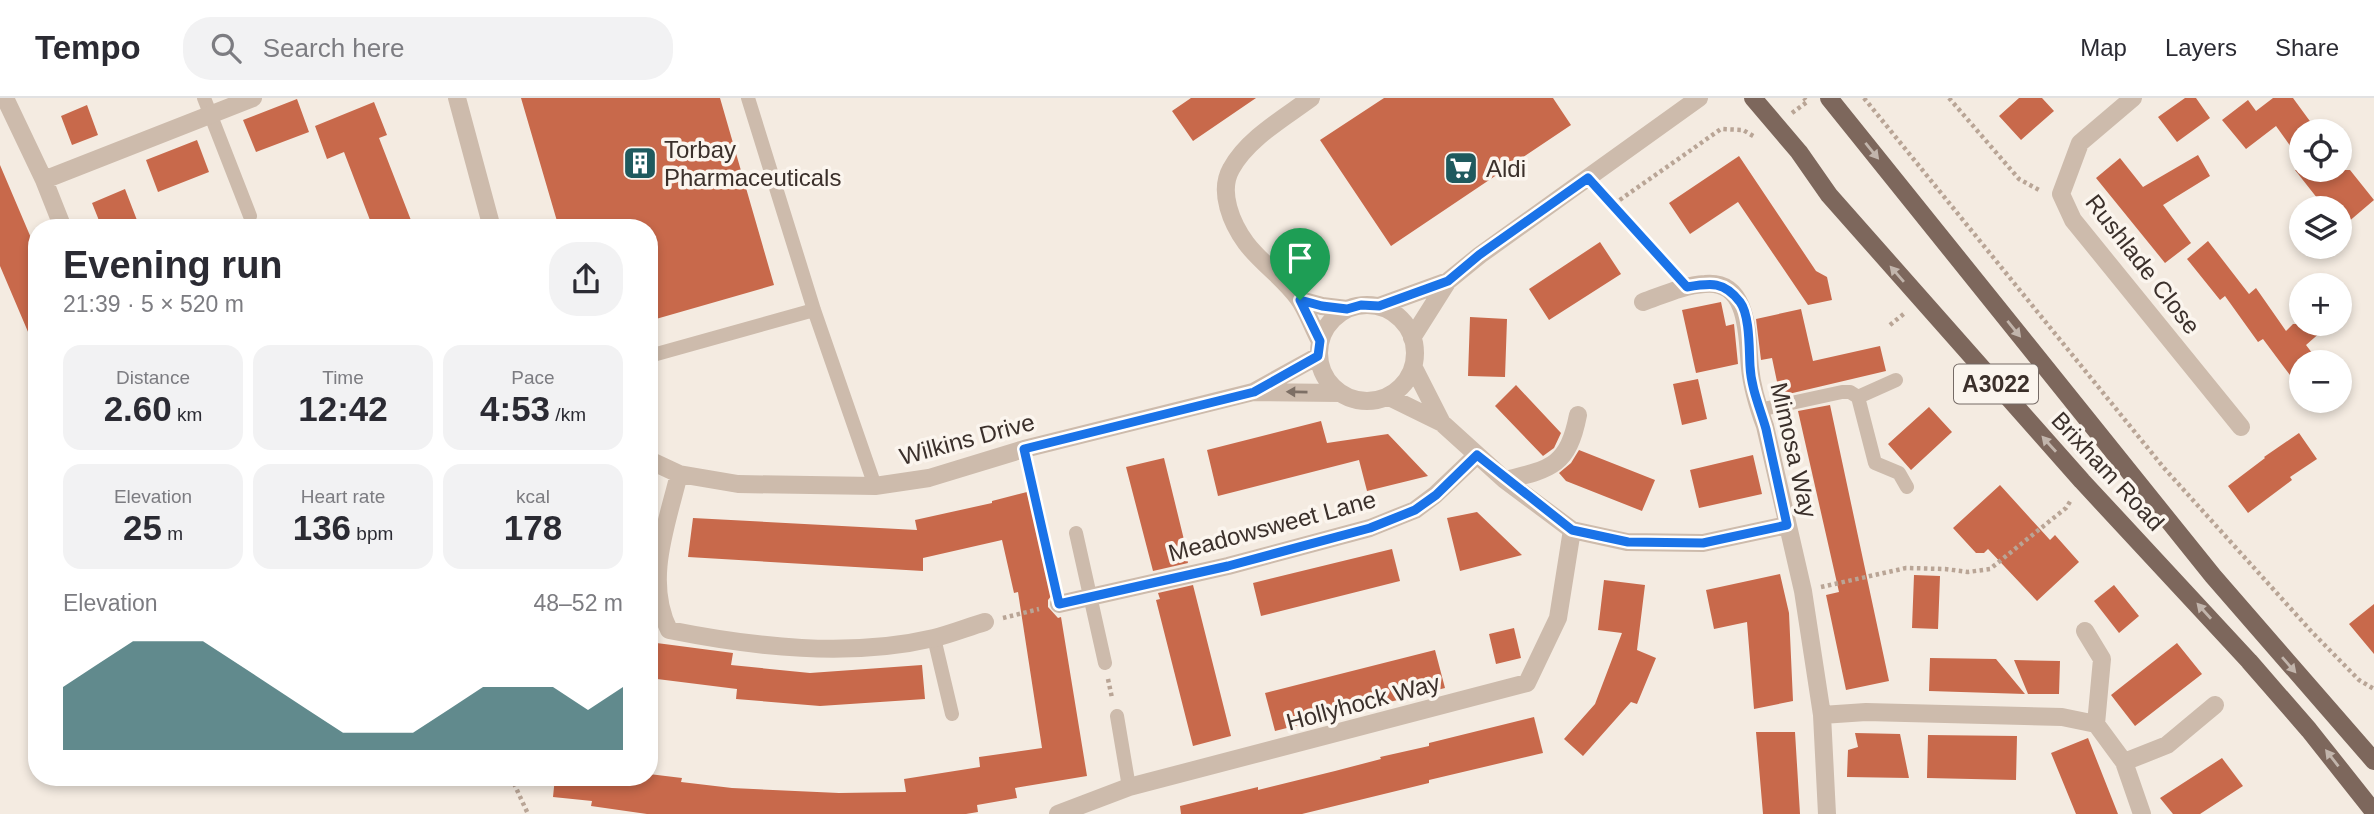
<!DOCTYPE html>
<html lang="en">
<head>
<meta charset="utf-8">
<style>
  :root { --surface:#fff; --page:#f2f2f3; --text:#2b2b33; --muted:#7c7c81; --line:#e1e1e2; --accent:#1f5a5e }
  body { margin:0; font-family:Helvetica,sans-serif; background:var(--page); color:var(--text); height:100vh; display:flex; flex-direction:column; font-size:26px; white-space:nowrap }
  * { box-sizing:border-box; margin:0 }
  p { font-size:23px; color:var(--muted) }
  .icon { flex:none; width:38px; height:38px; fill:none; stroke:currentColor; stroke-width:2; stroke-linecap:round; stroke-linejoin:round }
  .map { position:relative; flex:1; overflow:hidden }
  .side { position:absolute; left:28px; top:121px; width:630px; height:567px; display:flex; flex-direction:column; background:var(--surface); border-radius:28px; box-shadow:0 4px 10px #0003 }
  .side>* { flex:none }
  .fabs { position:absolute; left:2289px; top:21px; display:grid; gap:14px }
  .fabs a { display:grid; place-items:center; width:63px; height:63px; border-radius:50%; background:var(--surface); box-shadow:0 4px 10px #0003; font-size:35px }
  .pin { position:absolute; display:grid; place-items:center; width:60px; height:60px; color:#fff; margin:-72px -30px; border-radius:50% 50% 50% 0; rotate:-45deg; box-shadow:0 0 7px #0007 }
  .pin .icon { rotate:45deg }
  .round { display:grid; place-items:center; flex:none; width:74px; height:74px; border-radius:28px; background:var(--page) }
  .summary { display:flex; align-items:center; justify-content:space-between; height:119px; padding:0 35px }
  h1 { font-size:38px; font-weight:600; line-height:52px }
  .figures { display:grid; grid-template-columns:repeat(3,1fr); gap:10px; height:119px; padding:7px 35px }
  .figures div { display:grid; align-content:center; border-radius:18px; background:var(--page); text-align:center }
  .figures b { font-size:35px; font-weight:600 }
  .figures small { font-size:19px; font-weight:400 }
  .figures p { font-size:19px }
  .chart { height:196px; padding:14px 35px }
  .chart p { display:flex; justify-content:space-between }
  .chart svg { width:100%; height:126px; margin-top:7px; fill:var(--accent); opacity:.7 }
  header { display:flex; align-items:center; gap:42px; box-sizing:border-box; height:98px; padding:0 35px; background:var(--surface); border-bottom:2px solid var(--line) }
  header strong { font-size:33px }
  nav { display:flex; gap:38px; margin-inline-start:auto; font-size:24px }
  .search { width:490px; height:63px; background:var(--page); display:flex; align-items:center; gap:18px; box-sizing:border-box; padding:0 24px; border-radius:28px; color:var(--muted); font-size:26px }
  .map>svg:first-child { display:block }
</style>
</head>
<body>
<header>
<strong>Tempo</strong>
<div class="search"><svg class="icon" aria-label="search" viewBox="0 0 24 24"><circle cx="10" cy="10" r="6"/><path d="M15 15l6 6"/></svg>Search here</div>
<nav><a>Map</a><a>Layers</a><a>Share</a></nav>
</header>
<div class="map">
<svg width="2374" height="716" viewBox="0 0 2374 716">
  <rect width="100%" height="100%" fill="#f4ebe1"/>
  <path fill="#c8694b" d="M 521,0 L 720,0 L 774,187 L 649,223 L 649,130 L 559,130 Z
    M 1191,0 L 1256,0 L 1193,43 L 1172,13 Z
    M 1384,0 L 1553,0 L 1571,27 L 1391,148 L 1320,42 Z
    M 2019,0 L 2042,0 L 2054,13 L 2021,42 L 1999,18 Z
    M 2185,0 L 2196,0 L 2210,20 L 2177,44 L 2158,19 Z
    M 2273,0 L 2293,0 L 2312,26 L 2301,33 L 2301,63 L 2276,28 L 2246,51 L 2222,22 L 2248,2 L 2256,13 Z
    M 297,1 L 309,34 L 256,54 L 243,22 Z
    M 374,4 L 387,37 L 379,40 L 414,130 L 373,130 L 344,54 L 327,61 L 315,28 Z
    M 87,7 L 98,37 L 72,47 L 61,18 Z
    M 197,42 L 209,74 L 158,94 L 146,62 Z
    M 2198,57 L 2210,78 L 2163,107 L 2191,145 L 2165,165 L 2096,80 L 2120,60 L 2143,89 Z
    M 1739,58 L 1816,173 L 1827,179 L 1832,202 L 1808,207 L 1738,104 L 1690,136 L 1669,105 Z
    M 0,67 L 37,154 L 37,255 L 0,168 Z
    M 2295,72 L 2350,72 L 2374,102 L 2340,131 L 2340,110 L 2325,110 Z
    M 125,91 L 140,130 L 102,130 L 92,105 Z
    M 2208,143 L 2249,196 L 2256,190 L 2286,233 L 2293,226 L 2330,226 L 2306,247 L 2319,264 L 2301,264 L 2301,292 L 2263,241 L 2258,244 L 2225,198 L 2220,202 L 2187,161 Z
    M 1600,144 L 1621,176 L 1549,222 L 1529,191 Z
    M 1721,204 L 1726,228 L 1734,226 L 1738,266 L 1696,275 L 1682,212 Z
    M 1801,211 L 1813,263 L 1880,248 L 1886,273 L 1780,298 L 1772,260 L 1761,262 L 1756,221 Z
    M 1470,219 L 1507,221 L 1505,279 L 1468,278 Z
    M 1698,281 L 1707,321 L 1682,327 L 1673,286 Z
    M 1516,287 L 1561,335 L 1554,350 L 1543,358 L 1495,308 Z
    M 1830,307 L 1889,583 L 1846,592 L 1826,497 L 1839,494 L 1798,313 Z
    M 1929,309 L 1952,334 L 1911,372 L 1888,346 Z
    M 1321,323 L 1327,345 L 1388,336 L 1428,378 L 1367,393 L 1359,362 L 1218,398 L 1207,352 Z
    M 2299,335 L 2317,361 L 2290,379 L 2292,382 L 2248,415 L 2228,388 L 2265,360 L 2264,359 Z
    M 1579,352 L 1655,382 L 1642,413 L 1566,383 L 1559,375 L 1571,365 Z
    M 1753,357 L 1762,396 L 1699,410 L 1690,372 Z
    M 1164,360 L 1187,454 L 1185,455 L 1188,465 L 1153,473 L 1126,369 Z
    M 2000,387 L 2050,442 L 2055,437 L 2079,464 L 2037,503 L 1988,451 L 1984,455 L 1976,455 L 1953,430 Z
    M 1027,394 L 1052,497 L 1048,502 L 1048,509 L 1058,520 L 1061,519 L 1087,678 L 1015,690 L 1017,700 L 977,707 L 978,714 L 966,716 L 647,716 L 591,708 L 592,703 L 553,699 L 555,679 L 649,679 L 649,676 L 682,680 L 681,684 L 732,690 L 839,695 L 906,694 L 904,681 L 980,669 L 979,659 L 1042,650 L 1018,494 L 1014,495 L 1002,442 L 923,460 L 923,473 L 688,459 L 693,420 L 917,432 L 915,422 L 992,405 L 992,403 Z
    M 1477,414 L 1522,457 L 1460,473 L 1447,420 Z
    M 1392,451 L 1400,483 L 1261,518 L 1253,485 Z
    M 1780,476 L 1789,515 L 1793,603 L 1754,611 L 1747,524 L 1714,531 L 1706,492 Z
    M 1914,477 L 1940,478 L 1938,531 L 1912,530 Z
    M 1604,482 L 1645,487 L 1637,552 L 1656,560 L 1637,606 L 1631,604 L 1583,658 L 1564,641 L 1595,606 L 1622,535 L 1598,532 Z
    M 1193,487 L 1231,638 L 1193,648 L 1156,502 L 1160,501 L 1158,495 Z
    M 2114,487 L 2139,518 L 2119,535 L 2094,503 Z
    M 2374,506 L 2374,556 L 2349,526 Z
    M 1514,530 L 1521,560 L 1496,566 L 1489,536 Z
    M 649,544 L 733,555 L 731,567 L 810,575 L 922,567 L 925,601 L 820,608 L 736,601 L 737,591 L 649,580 Z
    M 2177,545 L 2202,576 L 2135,628 L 2111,597 Z
    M 1435,552 L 1445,590 L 1275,633 L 1265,595 Z
    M 1930,560 L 1996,561 L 2025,596 L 1929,593 Z
    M 2014,562 L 2060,563 L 2059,596 L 2028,596 Z
    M 1534,619 L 1543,655 L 1429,682 L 1429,685 L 1302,716 L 1181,716 L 1180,708 L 1258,689 L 1258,692 L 1335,673 L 1381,661 L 1380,659 L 1429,648 L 1429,645 Z
    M 1756,634 L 1795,634 L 1800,716 L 1763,716 Z
    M 1855,635 L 1900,636 L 1909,680 L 1847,679 L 1848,652 L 1858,649 Z
    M 1928,637 L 2017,638 L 2016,682 L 1927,680 Z
    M 2088,640 L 2118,716 L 2076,716 L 2051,655 Z
    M 2222,660 L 2243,688 L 2200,716 L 2173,716 L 2160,700 Z"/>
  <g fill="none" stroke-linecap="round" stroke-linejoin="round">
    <path stroke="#b9a596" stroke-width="4.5" stroke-dasharray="3.5 3.5" stroke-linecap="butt" d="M 1864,0 L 2164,370 L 2311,533 L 2359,582 L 2374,591
      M 1949,0 L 2019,81 L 2039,92
      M 1792,15 L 1807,4 L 1804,0
      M 1603,96 L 1672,172
      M 1614,106 L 1721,31 L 1743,32 L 1755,39
      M 1890,227 L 1906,214
      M 1028,370 L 1054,484
      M 1821,489 L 1906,470 L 1945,471 L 1968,474 L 1990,471 L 2066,410 L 2071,402
      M 1003,520 L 1039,511
      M 1108,581 L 1112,600
      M 511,679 L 528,716"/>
    <path stroke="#cdbbac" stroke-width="14" d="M 204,0 L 250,118
      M 748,0 L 814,212 L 875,388
      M 653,257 L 814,212
      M 1858,299 L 1896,282
      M 1759,312 L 1842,294 L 1850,294 L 1858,299 L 1875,365 L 1899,375 L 1907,389
      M 1076,435 L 1105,565
      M 934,540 L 952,616
      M 1117,618 L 1129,689"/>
    <path stroke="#cdbbac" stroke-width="18" d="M 5,0 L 44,82 L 63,130
      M 457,0 L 492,130
      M 1311,0 C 1284,20 1247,41 1231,71 C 1218,94 1232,126 1246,145 C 1261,165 1283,179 1298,200 C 1307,212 1312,229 1320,243
      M 2133,0 L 2080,45 L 2061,96 L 2073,122 L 2241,329
      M 44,82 L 253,0
      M 1300,202 L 1322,208 L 1347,211
      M 1643,204 C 1663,197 1684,187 1705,186 C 1750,182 1747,240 1750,270 C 1752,290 1758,309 1765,328 L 1803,493 L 1822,617 L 1827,716
      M1319 255a48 48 0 1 1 96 0a48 48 0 1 1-96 0Z
      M 1379,208 L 1448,183
      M 1412,240 L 1448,183 L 1480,157 L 1699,0
      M 1414,270 L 1442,325
      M 1253,294 L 1340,295
      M 1389,299 L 1442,325 L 1505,382 L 1572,432 L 1627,444 L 1703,445 L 1787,427
      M 649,362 L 679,376 L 738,386 L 875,388 L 929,380 L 1024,351 L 1253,294 L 1318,258
      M 679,376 C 667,426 644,483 669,532 C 754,549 849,560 934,540 C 951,536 968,529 985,524
      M 1505,382 C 1551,371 1568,368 1578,317
      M 1059,506 L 1228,468 L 1370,430 L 1415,412 L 1435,397 L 1477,357
      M 2085,533 L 2102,561 L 2096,626 L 2124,664 L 2142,716
      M 1822,617 L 1866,614 L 2062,619 L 2096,626
      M 2124,664 L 2167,647 L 2215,607
      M 1058,716 L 1129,689 L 1527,585 L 1558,520 L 1572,432"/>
    <path stroke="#7d675c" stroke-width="18" d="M 1753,0 L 1799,54 L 1829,97 L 2082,383 L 2249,563 L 2309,632 L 2374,714
      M 1829,0 L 2213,478 L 2374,663"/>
  </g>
  <defs><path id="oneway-solid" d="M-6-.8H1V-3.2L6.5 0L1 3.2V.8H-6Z" transform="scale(1.75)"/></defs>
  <g fill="#c2b5ac">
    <use href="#oneway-solid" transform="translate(1872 53) rotate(51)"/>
    <use href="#oneway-solid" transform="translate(1897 176) rotate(-131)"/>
    <use href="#oneway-solid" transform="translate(2014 231) rotate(51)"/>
    <use href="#oneway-solid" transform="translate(2049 346) rotate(-132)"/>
    <use href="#oneway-solid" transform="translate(2204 513) rotate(-132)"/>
    <use href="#oneway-solid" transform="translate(2289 567) rotate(49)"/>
    <use href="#oneway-solid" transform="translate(2332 660) rotate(-128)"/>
  </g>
  <use fill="#7d6f65" href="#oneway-solid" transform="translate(1297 294) rotate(-179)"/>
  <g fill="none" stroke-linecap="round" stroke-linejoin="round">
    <g stroke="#fff" stroke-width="14">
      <path id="route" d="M 1588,80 L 1687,189 C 1711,185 1724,183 1740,204 C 1750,217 1749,252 1750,268 C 1751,290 1760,310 1766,331 C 1773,363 1780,395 1787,427 L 1703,445 L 1628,444 L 1572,432 L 1477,357 L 1436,397 L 1415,412 L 1370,430 L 1228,468 L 1059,506 L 1024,351 L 1254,294 L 1318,258 L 1320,243 L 1300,202 L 1322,208 L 1347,211 L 1361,207 L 1379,208 L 1448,183 L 1479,157 Z"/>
    </g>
    <use href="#route" stroke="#1a73e8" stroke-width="9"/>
  </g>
  <defs>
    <g id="building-square" transform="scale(1.75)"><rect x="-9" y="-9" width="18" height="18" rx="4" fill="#1f5a5e" stroke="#fbf5ee"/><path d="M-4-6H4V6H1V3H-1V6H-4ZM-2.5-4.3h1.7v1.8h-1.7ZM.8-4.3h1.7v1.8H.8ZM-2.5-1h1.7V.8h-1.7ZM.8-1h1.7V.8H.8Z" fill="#fff"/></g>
    <g id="supermarket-square" transform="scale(1.75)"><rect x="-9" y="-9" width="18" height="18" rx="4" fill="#1f5a5e" stroke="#fbf5ee"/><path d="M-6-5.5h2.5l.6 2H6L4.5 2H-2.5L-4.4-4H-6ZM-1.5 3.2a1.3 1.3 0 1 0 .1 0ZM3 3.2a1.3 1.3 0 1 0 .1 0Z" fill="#fff"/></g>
  </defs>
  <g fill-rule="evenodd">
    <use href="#building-square" x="640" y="65"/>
    <use href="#supermarket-square" x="1461" y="70"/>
  </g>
  <g text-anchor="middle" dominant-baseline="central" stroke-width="7" stroke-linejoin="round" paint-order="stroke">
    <rect fill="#fbf5ee" stroke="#756b66" stroke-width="2" x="1954" y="266.5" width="84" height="39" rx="5"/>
    <g font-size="23" font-weight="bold" fill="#3b302b">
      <text x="1996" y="286">A3022</text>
    </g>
    <g font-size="24" fill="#3b302b" stroke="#fbf5ee" text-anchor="start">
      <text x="664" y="51">Torbay<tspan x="664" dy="28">Pharmaceuticals</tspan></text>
      <text x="1486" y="70">Aldi</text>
    </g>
    <g font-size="24" fill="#3b302b" stroke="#fbf5ee">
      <text transform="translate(2143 166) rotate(52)">Rushlade Close</text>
      <text transform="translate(967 341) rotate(-15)">Wilkins Drive</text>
      <text transform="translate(1794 352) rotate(77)">Mimosa Way</text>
      <text transform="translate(2108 373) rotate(47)">Brixham Road</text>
      <text transform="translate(1272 428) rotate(-15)">Meadowsweet Lane</text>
      <text transform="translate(1363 604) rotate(-15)">Hollyhock Way</text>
    </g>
  </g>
</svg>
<div class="fabs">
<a><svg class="icon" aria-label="locate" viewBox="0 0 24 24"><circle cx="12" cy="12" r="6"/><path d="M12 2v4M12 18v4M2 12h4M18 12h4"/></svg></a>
<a><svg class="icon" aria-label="layers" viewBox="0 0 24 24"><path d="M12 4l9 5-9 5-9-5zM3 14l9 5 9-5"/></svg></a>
<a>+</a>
<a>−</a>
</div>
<div class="pin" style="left:1300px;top:202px;background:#1e9e55"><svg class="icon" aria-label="arrive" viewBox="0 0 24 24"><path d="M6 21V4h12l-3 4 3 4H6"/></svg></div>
<section class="side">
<div class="summary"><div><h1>Evening run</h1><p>21:39 · 5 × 520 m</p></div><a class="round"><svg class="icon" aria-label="share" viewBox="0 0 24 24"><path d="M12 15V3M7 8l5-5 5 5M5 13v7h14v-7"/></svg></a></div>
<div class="figures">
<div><p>Distance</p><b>2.60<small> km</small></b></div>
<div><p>Time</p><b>12:42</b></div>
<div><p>Pace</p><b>4:53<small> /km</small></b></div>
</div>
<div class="figures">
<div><p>Elevation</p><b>25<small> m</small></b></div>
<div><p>Heart rate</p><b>136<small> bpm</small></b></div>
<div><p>kcal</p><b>178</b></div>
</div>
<div class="chart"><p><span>Elevation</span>48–52 m</p>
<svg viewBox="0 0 160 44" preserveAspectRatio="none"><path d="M0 44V22L10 14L20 6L30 6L40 6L50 14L60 22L70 30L80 38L90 38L100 38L110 30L120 22L130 22L140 22L150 30L160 22V44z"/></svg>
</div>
</section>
</div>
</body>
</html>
